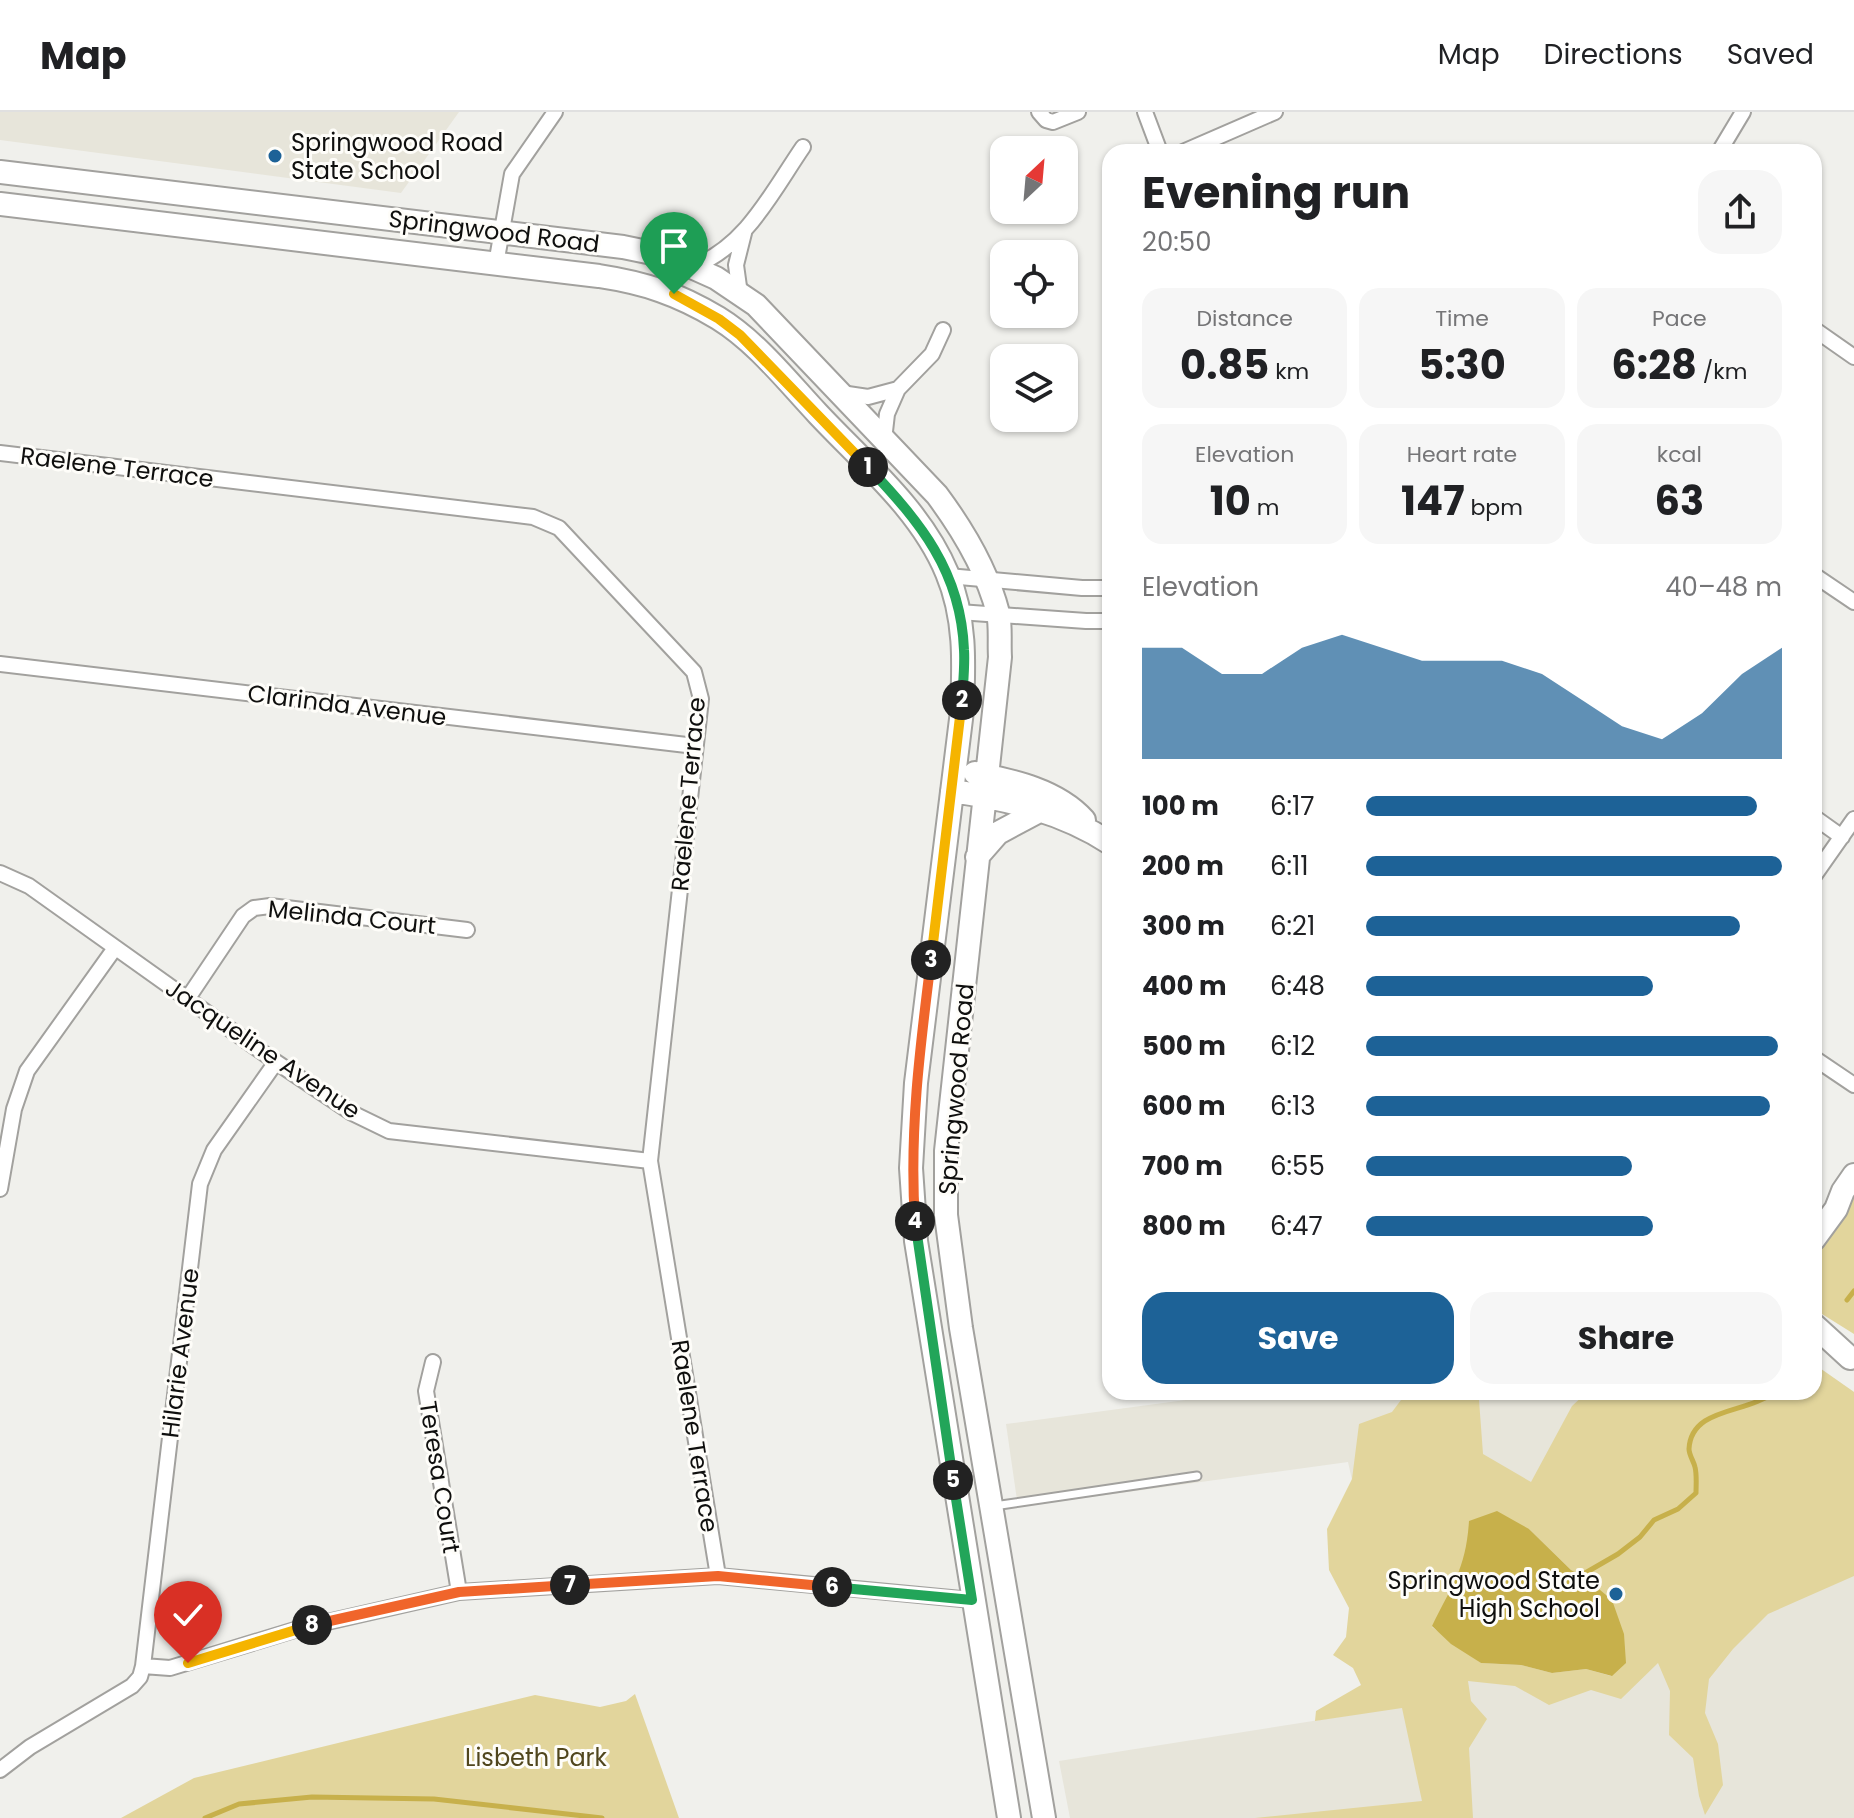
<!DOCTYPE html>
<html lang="en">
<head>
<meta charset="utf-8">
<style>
  :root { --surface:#fff; --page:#f6f6f6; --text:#202124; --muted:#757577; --line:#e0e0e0; --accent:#1d6297 }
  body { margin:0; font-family:Poppins,sans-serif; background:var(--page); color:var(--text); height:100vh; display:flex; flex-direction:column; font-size:30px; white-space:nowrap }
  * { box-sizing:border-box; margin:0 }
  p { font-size:26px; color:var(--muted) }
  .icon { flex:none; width:44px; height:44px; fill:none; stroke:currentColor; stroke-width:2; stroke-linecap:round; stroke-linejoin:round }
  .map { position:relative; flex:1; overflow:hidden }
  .side { position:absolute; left:1102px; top:32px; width:720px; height:1256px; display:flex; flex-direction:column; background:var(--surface); border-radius:24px; box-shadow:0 2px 6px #0004 }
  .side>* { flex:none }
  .needle { width:52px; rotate:26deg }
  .controls { position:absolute; left:990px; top:24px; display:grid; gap:16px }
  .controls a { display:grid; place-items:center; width:88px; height:88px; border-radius:16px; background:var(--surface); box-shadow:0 2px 6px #0004; font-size:40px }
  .pin { position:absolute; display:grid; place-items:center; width:68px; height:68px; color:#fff; margin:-82px -34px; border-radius:50% 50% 50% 0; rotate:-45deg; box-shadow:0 0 8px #0007 }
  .pin .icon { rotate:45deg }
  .km { position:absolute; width:40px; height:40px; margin:-20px; border-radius:50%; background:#222; color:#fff; font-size:22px; line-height:40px; text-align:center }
  .round { display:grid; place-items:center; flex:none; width:84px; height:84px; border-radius:24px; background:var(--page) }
  .head { display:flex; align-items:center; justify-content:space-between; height:136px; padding:0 40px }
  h1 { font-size:44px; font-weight:700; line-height:60px }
  .metrics { display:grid; grid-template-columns:repeat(3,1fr); gap:12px; height:136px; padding:8px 40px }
  .metrics div { display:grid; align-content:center; border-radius:20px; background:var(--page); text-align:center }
  .metrics b { font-size:40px; font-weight:700 }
  .metrics small { font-size:22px; font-weight:400 }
  .metrics p { font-size:22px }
  .chart { height:224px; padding:16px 40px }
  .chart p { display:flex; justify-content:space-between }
  .chart svg { width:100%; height:144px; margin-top:8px; fill:var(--accent); opacity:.7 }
  .primary-button { display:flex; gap:16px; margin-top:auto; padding:16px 40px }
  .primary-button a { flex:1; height:92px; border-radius:24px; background:var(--accent); color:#fff; font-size:32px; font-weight:700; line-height:92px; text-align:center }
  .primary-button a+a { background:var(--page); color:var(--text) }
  ul { padding:0 40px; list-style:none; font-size:26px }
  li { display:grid; grid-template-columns:128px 96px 1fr; align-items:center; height:60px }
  li i { height:20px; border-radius:10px; background:var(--accent) }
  header { display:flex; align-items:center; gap:48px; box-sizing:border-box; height:112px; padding:0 40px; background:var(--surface); border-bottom:2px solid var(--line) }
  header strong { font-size:38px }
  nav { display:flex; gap:44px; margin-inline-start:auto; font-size:28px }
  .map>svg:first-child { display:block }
</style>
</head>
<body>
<header>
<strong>Map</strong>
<nav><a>Map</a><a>Directions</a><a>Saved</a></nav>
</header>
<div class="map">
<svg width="1854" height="1706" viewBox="0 0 1854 1706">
  <rect width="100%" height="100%" fill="#f0f0ec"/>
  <path fill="#e7e5da" d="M 0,0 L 459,0 L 401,81 L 0,28 Z
    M 1814,1252 L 1854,1280 L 1854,1706 L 1070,1706 L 1059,1649 L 1402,1595 L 1348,1350 L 1018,1395 L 1006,1312 L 1245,1280 L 1814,1280 Z"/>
  <path fill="#e2d59c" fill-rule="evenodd" d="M 1854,1081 L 1854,1222 L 1814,1197 L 1814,1137 Z
    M 1814,1252 L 1854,1280 L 1854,1464 L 1768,1502 L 1733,1537 L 1709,1567 L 1705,1601 L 1718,1632 L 1723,1673 L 1705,1703 L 1699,1684 L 1693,1646 L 1669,1623 L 1670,1579 L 1658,1551 L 1621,1587 L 1591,1578 L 1549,1593 L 1515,1574 L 1468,1569 L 1471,1589 L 1487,1607 L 1469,1636 L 1473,1706 L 1255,1706 L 1422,1689 L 1402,1596 L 1315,1609 L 1316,1599 L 1361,1573 L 1353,1556 L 1333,1543 L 1346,1525 L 1349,1496 L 1329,1458 L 1327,1417 L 1352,1367 L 1359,1312 L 1392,1300 L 1407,1280 L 1483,1280 L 1479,1288 L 1483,1342 L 1531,1370 L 1572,1294 L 1587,1280 L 1814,1280 ZM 1529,1417 L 1571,1458 L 1587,1467 L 1611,1564 L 1586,1557 L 1552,1561 L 1521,1553 L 1481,1551 L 1432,1515 L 1457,1468 L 1467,1438 Z
    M 635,1582 L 679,1706 L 121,1706 L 194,1666 L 535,1583 L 600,1595 L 626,1589 Z"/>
  <path fill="#c7b04b" d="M 1497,1399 L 1529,1417 L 1571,1458 L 1587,1467 L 1612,1488 L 1624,1522 L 1626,1551 L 1612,1564 L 1586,1557 L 1552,1561 L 1521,1553 L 1481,1551 L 1451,1532 L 1432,1514 C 1452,1473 1466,1457 1469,1409 Z"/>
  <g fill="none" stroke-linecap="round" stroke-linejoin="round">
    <path stroke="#c7b04b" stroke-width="5" d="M 1847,1188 L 1854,1179
      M 1580,1464 L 1618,1442 L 1640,1425 L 1654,1408 L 1678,1397 L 1696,1381 C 1696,1373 1697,1363 1695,1355 C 1694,1350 1689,1343 1689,1337 C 1691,1296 1745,1301 1770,1283
      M 205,1706 L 239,1692 L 312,1685 L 434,1687 L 602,1706"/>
    <g stroke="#a2a19e" stroke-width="11">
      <path id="lane" d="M 994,1394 L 1197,1364"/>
    </g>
    <g stroke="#a2a19e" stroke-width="18">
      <path id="street" d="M 1039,0 L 1046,8 L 1053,10 L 1078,0
        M 1145,0 L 1160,40
        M 1183,40 L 1275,0
        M 1719,40 L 1743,0
        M 496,152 L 512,62 L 555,0
        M 692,155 C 746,135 772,80 803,35
        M 740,182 L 736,153 L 744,121
        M 1814,217 L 1854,245
        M 841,281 L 868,285 L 898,277
        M 884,328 L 887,302 L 898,277 L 932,242 L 943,218
        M 0,341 L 533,405 L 559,416 L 694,560 L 701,587 L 650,1049 L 718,1464
        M 1814,463 L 1854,490
        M 948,464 L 1082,476 L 1110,476
        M 959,500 L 1086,509 L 1110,509
        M 0,552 L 695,634
        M 1814,705 L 1842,725
        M 0,761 L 29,774 L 276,950 L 352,1001 L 389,1019 L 650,1049
        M 1814,764 L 1854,707
        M 188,886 L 243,804 L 254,796 L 270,794 L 467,818
        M 1814,946 L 1854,973
        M 0,1077 L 14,997 L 27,959 L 115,836
        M 433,1250 L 426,1279 L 459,1480
        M 143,1554 L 200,1072 L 214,1038 L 276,950
        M 0,1658 L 30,1635 L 132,1574 L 140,1565 L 143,1554 L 170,1556 L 301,1516 L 459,1480 L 718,1464 L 972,1488"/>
    </g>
    <g stroke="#a2a19e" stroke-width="26">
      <path id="secondary" d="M 0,60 L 623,135 L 657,142 L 687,153 L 716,166 L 756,193 L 937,383 C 963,418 987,458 998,501 C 1001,514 999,531 1000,545 L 946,1039 L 946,1103 L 961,1216 L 1044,1706
        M 0,92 L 599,164 C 645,171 678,182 718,206 C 757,230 787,269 818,302 C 864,351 921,398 947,461 C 966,506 964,551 962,599 L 916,971 L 911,1056 L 916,1129 L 1009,1706
        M 975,661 C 1013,669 1057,678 1084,708
        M 952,679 C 1007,687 1063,700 1110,731
        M 977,745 L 998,721 L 1041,698
        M 1814,1127 L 1836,1097 L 1843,1079 L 1854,1063
        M 1814,1213 L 1850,1246"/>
    </g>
    <use href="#lane" stroke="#fff" stroke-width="7"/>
    <use href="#street" stroke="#fff" stroke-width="14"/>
    <use href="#secondary" stroke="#fff" stroke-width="22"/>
  </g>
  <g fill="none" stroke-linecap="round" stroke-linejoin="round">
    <g stroke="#fff" stroke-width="16">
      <path id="split-1" d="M 674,182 L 719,207 L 740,223 L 868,355"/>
    </g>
    <g stroke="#fff" stroke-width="16">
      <path id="split-2" d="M 868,355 C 920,410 961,459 964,538 C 965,554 963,571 962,588"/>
    </g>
    <g stroke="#fff" stroke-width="16">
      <path id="split-3" d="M 931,848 L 962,588"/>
    </g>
    <g stroke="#fff" stroke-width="16">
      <path id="split-4" d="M 915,1109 C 909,1021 920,935 931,848"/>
    </g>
    <g stroke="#fff" stroke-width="16">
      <path id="split-5" d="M 915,1109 L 953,1368"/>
    </g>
    <g stroke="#fff" stroke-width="16">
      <path id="split-6" d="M 832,1475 L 972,1488 L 953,1368"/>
    </g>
    <g stroke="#fff" stroke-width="16">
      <path id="split-7" d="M 570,1473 L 718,1464 L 832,1475"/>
    </g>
    <g stroke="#fff" stroke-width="16">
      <path id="split-8" d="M 312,1513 L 459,1480 L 570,1473"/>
    </g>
    <g stroke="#fff" stroke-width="16">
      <path id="split-9" d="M 188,1551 L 312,1513"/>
    </g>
    <use href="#split-1" stroke="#f5b400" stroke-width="10"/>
    <use href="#split-2" stroke="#22a559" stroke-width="10"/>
    <use href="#split-3" stroke="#f5b400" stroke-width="10"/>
    <use href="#split-4" stroke="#f0652b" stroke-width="10"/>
    <use href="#split-5" stroke="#22a559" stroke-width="10"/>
    <use href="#split-6" stroke="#22a559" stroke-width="10"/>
    <use href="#split-7" stroke="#f0652b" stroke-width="10"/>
    <use href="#split-8" stroke="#f0652b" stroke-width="10"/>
    <use href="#split-9" stroke="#f5b400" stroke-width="10"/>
  </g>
  <g fill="#1d6297" stroke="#fefdf9" stroke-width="3">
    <circle cx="275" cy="44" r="8"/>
    <circle cx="1616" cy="1482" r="8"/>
  </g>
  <g text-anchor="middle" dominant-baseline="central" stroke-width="6" stroke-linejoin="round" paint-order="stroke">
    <g font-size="24" fill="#0f0f0e" stroke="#fefdf9" text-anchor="start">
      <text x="291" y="30">Springwood Road<tspan x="291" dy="28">State School</tspan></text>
      <text x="1600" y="1468" text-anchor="end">Springwood State<tspan x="1600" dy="28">High School</tspan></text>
    </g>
    <g font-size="24" fill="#0f0f0e" stroke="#fefdf9">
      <text transform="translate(494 119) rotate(7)">Springwood Road</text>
      <text transform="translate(117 355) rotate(7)">Raelene Terrace</text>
      <text transform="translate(347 593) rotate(7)">Clarinda Avenue</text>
      <text transform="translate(688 682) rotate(-85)">Raelene Terrace</text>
      <text transform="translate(352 805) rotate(6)">Melinda Court</text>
      <text transform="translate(263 937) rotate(34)">Jacqueline Avenue</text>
      <text transform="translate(956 977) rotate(-85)">Springwood Road</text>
      <text transform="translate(180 1241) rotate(-83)">Hilarie Avenue</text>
      <text transform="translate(695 1324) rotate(81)">Raelene Terrace</text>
      <text transform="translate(440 1365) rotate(81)">Teresa Court</text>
    </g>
    <g font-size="24" fill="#50461d" stroke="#fefdf9">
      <text x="536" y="1645">Lisbeth Park</text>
    </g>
  </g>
</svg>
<div class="controls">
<a><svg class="needle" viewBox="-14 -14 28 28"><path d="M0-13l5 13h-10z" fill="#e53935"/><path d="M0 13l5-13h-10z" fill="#757577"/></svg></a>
<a><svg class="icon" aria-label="locate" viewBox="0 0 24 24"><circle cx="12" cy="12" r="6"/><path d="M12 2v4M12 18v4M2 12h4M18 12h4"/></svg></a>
<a><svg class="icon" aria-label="layers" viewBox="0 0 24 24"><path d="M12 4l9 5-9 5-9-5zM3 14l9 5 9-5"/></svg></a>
</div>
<div class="pin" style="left:674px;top:182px;background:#1e9e55"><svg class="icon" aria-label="arrive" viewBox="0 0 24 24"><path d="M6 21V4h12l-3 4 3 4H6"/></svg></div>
<div class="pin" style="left:188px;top:1551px;background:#d93025"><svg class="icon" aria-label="check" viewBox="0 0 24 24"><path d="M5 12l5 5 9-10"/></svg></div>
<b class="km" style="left:868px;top:355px">1</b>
<b class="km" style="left:962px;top:588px">2</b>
<b class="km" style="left:931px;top:848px">3</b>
<b class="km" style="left:915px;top:1109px">4</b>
<b class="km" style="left:953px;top:1368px">5</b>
<b class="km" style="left:832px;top:1475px">6</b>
<b class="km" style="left:570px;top:1473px">7</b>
<b class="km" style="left:312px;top:1513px">8</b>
<section class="side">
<div class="head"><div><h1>Evening run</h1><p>20:50</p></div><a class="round"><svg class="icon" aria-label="share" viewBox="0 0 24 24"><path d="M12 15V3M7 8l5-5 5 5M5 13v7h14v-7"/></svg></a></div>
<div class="metrics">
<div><p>Distance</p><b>0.85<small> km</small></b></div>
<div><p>Time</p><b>5:30</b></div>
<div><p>Pace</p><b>6:28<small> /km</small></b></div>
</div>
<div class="metrics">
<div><p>Elevation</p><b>10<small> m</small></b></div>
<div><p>Heart rate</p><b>147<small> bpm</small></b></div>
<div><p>kcal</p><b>63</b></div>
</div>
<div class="chart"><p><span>Elevation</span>40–48 m</p>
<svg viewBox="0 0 160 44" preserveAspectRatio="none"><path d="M0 44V10L10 10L20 18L30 18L40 10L50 6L60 10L70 14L80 14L90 14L100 18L110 26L120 34L130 38L140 30L150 18L160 10V44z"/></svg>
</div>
<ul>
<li><b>100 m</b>6:17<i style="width:94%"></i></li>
<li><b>200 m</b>6:11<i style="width:100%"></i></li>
<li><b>300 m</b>6:21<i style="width:90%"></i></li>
<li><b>400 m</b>6:48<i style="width:69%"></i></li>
<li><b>500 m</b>6:12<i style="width:99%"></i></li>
<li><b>600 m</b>6:13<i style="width:97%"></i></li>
<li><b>700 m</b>6:55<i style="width:64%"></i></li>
<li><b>800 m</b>6:47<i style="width:69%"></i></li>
</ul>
<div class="primary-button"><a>Save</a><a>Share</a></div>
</section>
</div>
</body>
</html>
